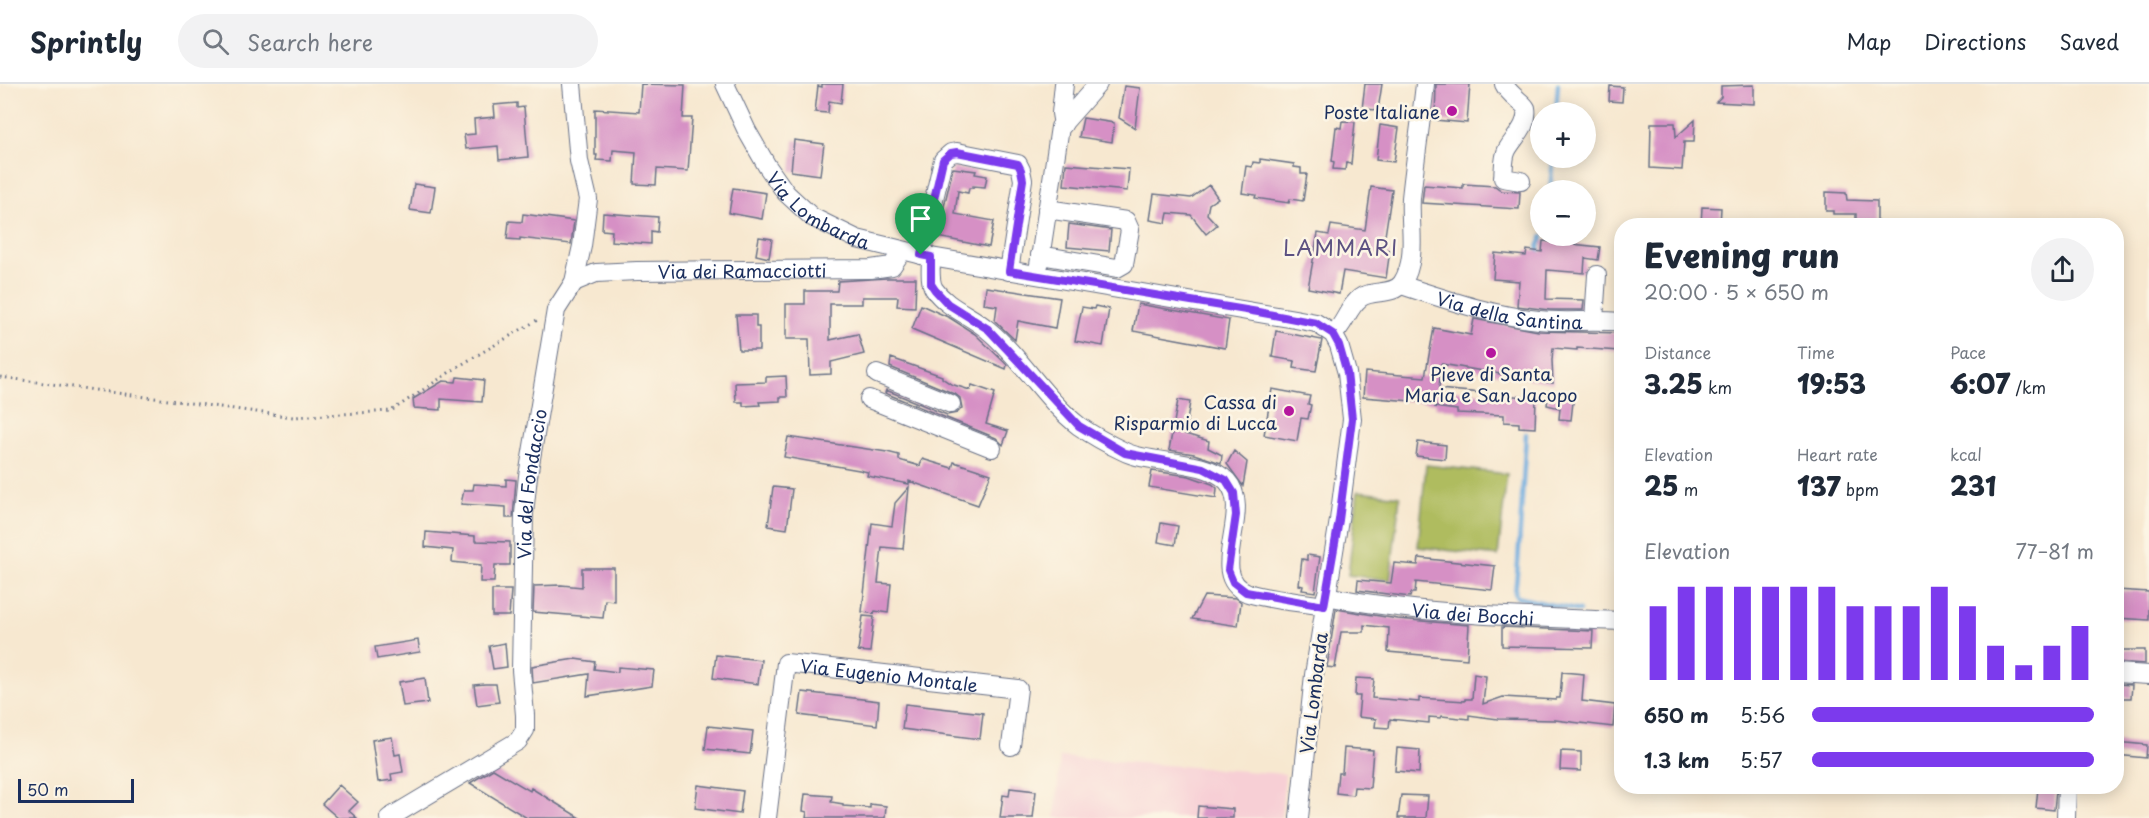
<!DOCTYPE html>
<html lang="en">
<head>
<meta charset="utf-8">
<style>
  :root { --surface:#fff; --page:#f2f2f3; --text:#1f2937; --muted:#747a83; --line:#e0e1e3; --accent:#7c3aed }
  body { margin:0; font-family:"Playpen Sans",sans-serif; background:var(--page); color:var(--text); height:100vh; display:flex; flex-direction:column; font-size:22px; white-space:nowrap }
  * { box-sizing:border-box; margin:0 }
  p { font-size:20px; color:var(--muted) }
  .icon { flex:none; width:33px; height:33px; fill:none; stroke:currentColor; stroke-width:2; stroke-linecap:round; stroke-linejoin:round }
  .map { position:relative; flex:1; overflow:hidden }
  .details { position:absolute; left:1614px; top:134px; width:510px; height:576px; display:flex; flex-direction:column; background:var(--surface); border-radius:24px; box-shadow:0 3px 15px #0003 }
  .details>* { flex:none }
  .fabs { position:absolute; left:1530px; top:18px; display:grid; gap:12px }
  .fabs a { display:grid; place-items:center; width:66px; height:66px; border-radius:50%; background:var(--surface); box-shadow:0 3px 15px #0003; font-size:30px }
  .scale { position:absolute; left:18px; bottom:15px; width:116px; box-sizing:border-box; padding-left:6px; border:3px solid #1b2f5e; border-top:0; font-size:16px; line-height:21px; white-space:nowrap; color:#1b2f5e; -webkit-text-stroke:4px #fcf5e5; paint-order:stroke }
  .pin { position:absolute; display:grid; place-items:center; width:51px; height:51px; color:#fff; margin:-62px -26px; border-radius:50% 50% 50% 0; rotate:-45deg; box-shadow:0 0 6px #0007 }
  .pin .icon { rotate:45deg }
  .round { display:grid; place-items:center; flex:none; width:63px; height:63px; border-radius:32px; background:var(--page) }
  .overview { display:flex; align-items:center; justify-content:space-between; height:102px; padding:0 30px }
  h1 { font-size:33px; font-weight:800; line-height:45px }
  .metrics { display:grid; grid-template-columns:repeat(3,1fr); gap:9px; height:102px; padding:6px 30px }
  .metrics div { display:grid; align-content:center }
  .metrics b { font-size:26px; font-weight:800 }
  .metrics small { font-size:16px; font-weight:400 }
  .metrics p { font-size:16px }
  .chart { height:168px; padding:12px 30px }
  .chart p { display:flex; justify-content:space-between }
  .chart svg { width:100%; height:108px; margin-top:6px; stroke:var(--accent); stroke-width:6 }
  ul { padding:0 30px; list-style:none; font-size:20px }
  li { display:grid; grid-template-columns:96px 72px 1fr; align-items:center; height:45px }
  li i { height:15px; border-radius:8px; background:var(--accent) }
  header { display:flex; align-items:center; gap:36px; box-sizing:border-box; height:84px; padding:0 30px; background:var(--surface); border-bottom:2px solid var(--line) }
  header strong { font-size:28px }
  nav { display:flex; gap:33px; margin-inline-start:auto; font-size:21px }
  .search { width:420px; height:54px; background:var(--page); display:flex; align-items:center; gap:15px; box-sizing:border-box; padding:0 21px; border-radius:33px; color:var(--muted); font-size:22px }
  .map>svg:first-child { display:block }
</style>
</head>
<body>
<header>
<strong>Sprintly</strong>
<div class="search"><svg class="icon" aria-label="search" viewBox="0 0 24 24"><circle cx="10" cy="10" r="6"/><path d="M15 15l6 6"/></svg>Search here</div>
<nav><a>Map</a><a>Directions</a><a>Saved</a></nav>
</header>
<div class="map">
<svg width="2149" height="734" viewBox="0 0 2149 734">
  <rect width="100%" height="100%" fill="#fcf5e5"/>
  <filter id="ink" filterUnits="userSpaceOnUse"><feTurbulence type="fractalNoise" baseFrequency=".0167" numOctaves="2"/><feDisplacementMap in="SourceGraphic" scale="12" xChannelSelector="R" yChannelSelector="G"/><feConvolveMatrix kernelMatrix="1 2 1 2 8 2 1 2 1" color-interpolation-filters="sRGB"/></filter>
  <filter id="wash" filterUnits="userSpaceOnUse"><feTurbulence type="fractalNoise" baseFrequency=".008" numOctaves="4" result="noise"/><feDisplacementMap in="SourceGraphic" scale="24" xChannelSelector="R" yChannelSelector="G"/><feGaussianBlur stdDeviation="1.35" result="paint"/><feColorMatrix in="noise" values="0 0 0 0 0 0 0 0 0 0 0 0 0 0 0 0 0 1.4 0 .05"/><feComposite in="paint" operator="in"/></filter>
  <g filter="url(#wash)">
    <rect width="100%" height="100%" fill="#f7e8d0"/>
    <path fill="#f7cfd5" d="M 1060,673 L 1285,690 L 1281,734 L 1055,734 Z"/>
    <path fill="#afbc5e" stroke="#65765e" stroke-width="1.5" d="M 1426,381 L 1507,390 L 1498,472 L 1418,463 Z
      M 1358,407 L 1400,412 L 1390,496 L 1348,491 Z"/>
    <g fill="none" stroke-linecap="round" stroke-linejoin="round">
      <path stroke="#6caade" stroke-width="4.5" d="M 1556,28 L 1558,0
        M 1550,106 L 1553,74
        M 1538,174 L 1538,163 L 1543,152
        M 1526,350 L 1518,479 L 1515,509 L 1517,513 L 1579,527"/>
    </g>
    <g id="blocks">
      <path fill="#d690c5" d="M 641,0 L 685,1 L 683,34 L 692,34 L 688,87 L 657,85 L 656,101 L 634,100 L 636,68 L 613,66 L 612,77 L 596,76 L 597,71 L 595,71 L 595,25 L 639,28 Z
        M 822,0 L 843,0 L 841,19 L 829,17 L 828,29 L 815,28 L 818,2 L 822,3 Z
        M 1365,0 L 1382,0 L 1378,26 L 1362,25 Z
        M 1436,0 L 1470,0 L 1467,39 L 1435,36 Z
        M 1754,1 L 1754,20 L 1716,18 L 1721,13 L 1721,2 Z
        M 1124,2 L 1140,4 L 1135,44 L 1119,34 Z
        M 1610,2 L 1623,3 L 1622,18 L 1609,17 Z
        M 517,19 L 517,24 L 524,23 L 528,73 L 499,76 L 498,62 L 466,65 L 464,51 L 475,50 L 474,35 L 495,33 L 494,21 Z
        M 1083,34 L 1114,39 L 1112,58 L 1079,53 Z
        M 1695,36 L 1694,58 L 1684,58 L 1682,86 L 1650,84 L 1651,39 L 1675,39 L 1676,53 Z
        M 1342,37 L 1355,38 L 1351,80 L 1346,79 L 1345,86 L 1333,85 L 1334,78 L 1332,77 L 1336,43 L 1341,44 Z
        M 1380,41 L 1399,44 L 1394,78 L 1376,76 Z
        M 794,56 L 824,60 L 820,91 L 791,87 Z
        M 1260,75 L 1294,80 L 1294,83 L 1301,84 L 1301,90 L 1307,90 L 1303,117 L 1290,115 L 1289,119 L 1255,114 L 1256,111 L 1242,109 L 1246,82 L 1252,83 L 1253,78 L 1260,79 Z
        M 1066,80 L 1129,85 L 1127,107 L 1064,101 Z
        M 953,84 L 976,87 L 975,90 L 987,92 L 985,103 L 973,102 L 973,104 L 969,104 L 968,109 L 958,107 L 955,130 L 994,137 L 989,163 L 937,153 Z
        M 414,100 L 435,103 L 431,129 L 410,126 Z
        M 1463,100 L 1495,102 L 1502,107 L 1520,108 L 1519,125 L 1422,119 L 1424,101 L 1463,104 Z
        M 1209,101 L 1218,114 L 1209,120 L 1207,130 L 1217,141 L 1206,150 L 1191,131 L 1168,129 L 1166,139 L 1150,136 L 1154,110 L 1191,114 Z
        M 1371,103 L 1392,106 L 1383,165 L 1390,166 L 1386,194 L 1343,187 L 1339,210 L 1308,204 L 1318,149 L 1329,151 L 1331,141 L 1365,146 Z
        M 733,104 L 766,109 L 762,135 L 729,129 Z
        M 1826,108 L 1846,109 L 1847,116 L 1877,117 L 1877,141 L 1856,141 L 1856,130 L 1833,130 L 1833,127 L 1826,127 Z
        M 1702,123 L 1721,124 L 1720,141 L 1701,141 Z
        M 603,129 L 658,133 L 657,148 L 651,147 L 651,160 L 611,157 L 612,147 L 602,146 Z
        M 523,130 L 574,137 L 571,160 L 520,154 L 520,156 L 507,155 L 509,137 L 522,138 Z
        M 1069,140 L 1111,146 L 1109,167 L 1067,163 Z
        M 759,153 L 772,155 L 769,174 L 756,171 Z
        M 1543,157 L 1600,163 L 1598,176 L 1585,174 L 1584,189 L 1547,186 L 1546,215 L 1584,216 L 1583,226 L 1550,226 L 1517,222 L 1519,197 L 1493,195 L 1495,169 L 1526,172 L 1527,166 L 1542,168 Z
        M 887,194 L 916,194 L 915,223 L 897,222 L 898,213 L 862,213 L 862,220 L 830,220 L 830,256 L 858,250 L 864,270 L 831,278 L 831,290 L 810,291 L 809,255 L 786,255 L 786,220 L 805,220 L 805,207 L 837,207 L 838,197 Z
        M 986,203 L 1060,214 L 1055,244 L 1018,237 L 1015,256 L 995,237 L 997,222 L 984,220 Z
        M 1138,220 L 1229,236 L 1225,264 L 1133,247 Z
        M 921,221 L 950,234 L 975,250 L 1003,277 L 1007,281 L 1006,285 L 912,245 Z
        M 1095,222 L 1109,225 L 1103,262 L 1075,257 L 1082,223 L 1094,225 Z
        M 736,231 L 756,231 L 756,243 L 759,243 L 759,266 L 739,266 Z
        M 1474,235 L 1538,247 L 1622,249 L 1622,261 L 1620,261 L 1619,267 L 1577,264 L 1577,266 L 1553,264 L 1552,276 L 1553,299 L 1441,280 L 1439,305 L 1536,314 L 1535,344 L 1519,343 L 1519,339 L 1504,338 L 1504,331 L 1457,329 L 1457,326 L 1435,323 L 1436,319 L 1363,313 L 1365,288 L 1425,293 L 1434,244 L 1471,251 Z
        M 1276,247 L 1322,256 L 1316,287 L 1294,284 L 1295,277 L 1272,273 Z
        M 891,274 L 942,292 L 942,294 L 951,300 L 970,306 L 972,301 L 995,309 L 986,340 L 1008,347 L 1003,361 L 996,354 L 885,309 L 886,306 L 947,331 L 957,329 L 962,324 L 960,314 L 955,310 L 890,283 Z
        M 786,292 L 787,313 L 780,313 L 780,317 L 759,318 L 760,321 L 743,322 L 743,318 L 736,318 L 735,299 L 766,298 L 766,293 Z
        M 457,293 L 484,296 L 482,318 L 441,315 L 441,326 L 414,324 L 413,315 L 443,297 L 456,298 Z
        M 1272,305 L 1310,312 L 1308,320 L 1311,321 L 1308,335 L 1301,334 L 1297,357 L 1264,351 Z
        M 1549,307 L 1574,309 L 1571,336 L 1559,335 L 1560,324 L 1547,321 Z
        M 1178,316 L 1190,318 L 1185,350 L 1209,357 L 1208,364 L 1222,371 L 1221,379 L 1194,370 L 1169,366 Z
        M 788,353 L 887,368 L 899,371 L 899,376 L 920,382 L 922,375 L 952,384 L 954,378 L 991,390 L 978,421 L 909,397 L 909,400 L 867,392 L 868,388 L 859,386 L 784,373 Z
        M 1418,358 L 1446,361 L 1445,375 L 1416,372 Z
        M 1234,367 L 1247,378 L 1243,402 L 1227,380 Z
        M 1152,387 L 1189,392 L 1212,400 L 1217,404 L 1216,414 L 1149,403 Z
        M 506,395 L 516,396 L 513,434 L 506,434 L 506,423 L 461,420 L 464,406 L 473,406 L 474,400 L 506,402 Z
        M 773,403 L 792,405 L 787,445 L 768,442 Z
        M 909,403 L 903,465 L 882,463 L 878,499 L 891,500 L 888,529 L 875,527 L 874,530 L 862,528 L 872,439 L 892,442 L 895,419 Z
        M 1161,439 L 1178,442 L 1175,461 L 1158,458 Z
        M 426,448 L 475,452 L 475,457 L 510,458 L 510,481 L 495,481 L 494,498 L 480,498 L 481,481 L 452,478 L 453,466 L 425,463 Z
        M 1307,471 L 1320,473 L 1315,508 L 1302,506 L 1303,502 L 1299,501 L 1302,475 L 1307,476 Z
        M 1419,474 L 1495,482 L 1492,506 L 1416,498 L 1415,509 L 1411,509 L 1410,513 L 1357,506 L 1358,496 L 1391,499 L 1394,479 L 1418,481 Z
        M 582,484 L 614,484 L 614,517 L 605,516 L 603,534 L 533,528 L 534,502 L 561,501 L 582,503 Z
        M 492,506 L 511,506 L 509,532 L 492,532 Z
        M 2116,506 L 2149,508 L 2149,536 L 2116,534 Z
        M 1204,512 L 1236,514 L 1241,518 L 1238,542 L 1192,535 Z
        M 1336,525 L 1398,535 L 1469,541 L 1467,575 L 1388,568 L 1389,544 L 1364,541 L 1364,548 L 1341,548 L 1335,584 L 1327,583 Z
        M 863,532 L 874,533 L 870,568 L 858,567 Z
        M 1502,543 L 1593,547 L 1592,564 L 1502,562 Z
        M 418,556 L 420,568 L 377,575 L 375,563 Z
        M 505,559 L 507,583 L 493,585 L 489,562 Z
        M 2116,566 L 2145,566 L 2145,580 L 2116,578 Z
        M 716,571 L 761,576 L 758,600 L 713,594 Z
        M 575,575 L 595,578 L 594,585 L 618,588 L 618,583 L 654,586 L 652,602 L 587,612 L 589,590 L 533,599 L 532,582 Z
        M 1562,588 L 1584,590 L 1582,617 L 1615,621 L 1613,643 L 1555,636 L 1498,635 L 1469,631 L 1469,635 L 1442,632 L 1441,634 L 1429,633 L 1429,639 L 1390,635 L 1389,644 L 1375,643 L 1376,635 L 1358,633 L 1360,612 L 1355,612 L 1356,594 L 1374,595 L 1372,614 L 1419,618 L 1419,614 L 1465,617 L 1465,615 L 1472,615 L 1474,590 L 1486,592 L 1483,620 L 1503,613 L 1556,616 L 1556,614 L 1560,614 Z
        M 425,594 L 428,619 L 403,622 L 399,598 Z
        M 485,600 L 496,600 L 499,618 L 477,621 L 474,601 Z
        M 2116,600 L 2132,601 L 2131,614 L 2116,614 Z
        M 802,608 L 879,617 L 877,641 L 799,631 Z
        M 905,620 L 983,629 L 980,655 L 902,645 Z
        M 708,642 L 753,647 L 750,670 L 705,665 Z
        M 392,653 L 395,671 L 400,670 L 403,688 L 391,690 L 392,696 L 378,698 L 372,656 Z
        M 2116,658 L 2147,661 L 2146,674 L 2116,671 Z
        M 1344,664 L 1373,666 L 1370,704 L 1354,703 L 1353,711 L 1336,709 L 1338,689 L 1342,689 Z
        M 1397,664 L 1420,666 L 1419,689 L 1395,687 Z
        M 1561,667 L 1581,668 L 1581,687 L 1560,686 Z
        M 493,685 L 530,707 L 531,704 L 580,734 L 527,734 L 470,699 Z
        M 339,701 L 358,718 L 349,727 L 357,734 L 338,734 L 322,720 Z
        M 698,701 L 743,707 L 740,730 L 695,724 Z
        M 1010,704 L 1036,707 L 1033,734 L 1000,734 L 1003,711 L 1009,712 Z
        M 2038,704 L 2056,706 L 2054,726 L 2036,724 Z
        M 805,710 L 832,712 L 831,718 L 843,720 L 843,722 L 870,724 L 870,720 L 886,722 L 885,734 L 806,734 L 807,728 L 803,727 Z
        M 1401,711 L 1428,712 L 1426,734 L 1398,734 Z
        M 1198,722 L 1233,725 L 1233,734 L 1197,734 Z"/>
    </g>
  </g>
  <g filter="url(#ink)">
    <use href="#blocks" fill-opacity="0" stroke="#687086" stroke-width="1.5"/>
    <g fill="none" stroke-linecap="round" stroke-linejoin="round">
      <g stroke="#687086" stroke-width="20">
        <g id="minor">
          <path id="s1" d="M 725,0 L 747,47 L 767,82 L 786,109 L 812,133 L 857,155 L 931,173 L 1295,235 L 1316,239 L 1333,250 L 1339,261 L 1347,289 L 1352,335 L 1339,436 L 1314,591 L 1299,734"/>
          <path d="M 1504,0 C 1509,11 1524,19 1526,24 C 1529,42 1514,53 1507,66 C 1503,74 1504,85 1503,94 L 1521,97"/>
          <path d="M 1063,41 L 1061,29 L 1064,0"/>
          <path d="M 921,171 L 943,76 L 951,69 L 957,68 L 1018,80 L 1021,86 L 1023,96 L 1009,187"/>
          <path d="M 1040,171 L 1117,184 L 1124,180 L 1130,146 L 1126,137 L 1047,125"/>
          <path d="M 931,173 C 931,183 929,197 934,205 C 947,224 971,231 988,246 C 1022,274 1044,315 1079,342 C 1092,351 1108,360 1123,367 C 1149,381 1205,374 1227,397 C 1255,427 1204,492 1248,509 C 1269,516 1302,518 1324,522"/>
          <path d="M 1039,181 L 1060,43 L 1098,0"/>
          <path id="s2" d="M 574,198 L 596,189 L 637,187 L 871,185 L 892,182 L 902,167"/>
          <path id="s3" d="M 1401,201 C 1446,215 1492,232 1539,236 C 1566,239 1594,235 1622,238"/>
          <path d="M 1594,236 L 1597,191"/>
          <path d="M 1333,250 C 1345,241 1347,224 1360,214 C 1372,205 1393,212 1402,199 C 1418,175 1409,142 1411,114 C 1415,76 1421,38 1425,0"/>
          <path d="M 877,290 L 951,320"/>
          <path d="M 869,315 L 992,364"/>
          <path id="s4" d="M 1326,512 C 1423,531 1523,533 1622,537"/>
          <path d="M 2116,589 L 2149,591"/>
          <path id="s5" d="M 389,734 L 518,657 L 525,646 L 525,631 L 521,586 L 524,430 L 528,392 L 556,226 L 574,198 L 582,162 L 588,115 L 579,77 L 572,0"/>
          <path id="s6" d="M 767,734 L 786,579 L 1018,605 L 1011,662"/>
          <path d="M 2066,734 L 2067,702"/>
        </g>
      </g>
      <path stroke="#687086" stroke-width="3" stroke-dasharray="1.5 4.5" stroke-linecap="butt" d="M 0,293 L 293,333 L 391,327 L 459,282 L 539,235"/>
      <use href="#minor" stroke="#fff" stroke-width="18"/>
    </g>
  </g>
  <g fill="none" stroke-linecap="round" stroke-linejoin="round" filter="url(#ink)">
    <g stroke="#fff" stroke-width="12">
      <path id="route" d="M 957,68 L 1018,80 L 1021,86 L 1023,96 L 1009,187 L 1258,228 L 1316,239 L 1333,250 L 1339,261 L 1347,289 L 1352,335 L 1339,436 L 1324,522 L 1246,508 L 1233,498 L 1228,486 L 1236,431 L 1234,409 L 1226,396 L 1203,384 L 1125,369 L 1079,342 L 988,245 L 948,220 L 935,206 L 931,200 L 931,173 L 921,171 L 943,76 L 951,69 Z"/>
    </g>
    <use href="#route" stroke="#7c3aed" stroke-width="8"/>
  </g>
  <g fill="#b5179e" stroke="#fcf5e5" stroke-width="2">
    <circle cx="1452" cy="27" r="6"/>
    <circle cx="1491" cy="269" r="6"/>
    <circle cx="1289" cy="327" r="6"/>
  </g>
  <g text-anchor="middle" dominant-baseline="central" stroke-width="5" stroke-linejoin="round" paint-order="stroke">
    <g font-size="18" fill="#1b2f5e" stroke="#fcf5e5" text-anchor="end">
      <text x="1440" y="27">Poste Italiane</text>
      <text x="1491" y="289" text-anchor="middle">Pieve di Santa<tspan x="1491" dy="21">Maria e San Jacopo</tspan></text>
      <text x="1277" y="317">Cassa di<tspan x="1277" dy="21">Risparmio di Lucca</tspan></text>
    </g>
    <g font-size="18" fill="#1b2f5e" stroke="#fcf5e5">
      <text stroke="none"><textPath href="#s1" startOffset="162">Via Lombarda</textPath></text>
      <text stroke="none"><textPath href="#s2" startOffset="170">Via dei Ramacciotti</textPath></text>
      <text stroke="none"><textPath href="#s3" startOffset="112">Via della Santina</textPath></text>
      <text stroke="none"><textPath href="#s5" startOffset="410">Via del Fondaccio</textPath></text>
      <text stroke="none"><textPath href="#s4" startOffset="148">Via dei Bocchi</textPath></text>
      <text stroke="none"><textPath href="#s6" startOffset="260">Via Eugenio Montale</textPath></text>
      <text transform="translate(1313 609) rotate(-83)">Via Lombarda</text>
    </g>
    <g font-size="21" letter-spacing="1.5" fill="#5c5182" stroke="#fcf5e5">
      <text x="1341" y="163">LAMMARI</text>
    </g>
  </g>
</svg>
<div class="fabs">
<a>+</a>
<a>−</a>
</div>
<div class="scale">50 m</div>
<div class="pin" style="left:921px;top:171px;background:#1e9e55"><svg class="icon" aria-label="arrive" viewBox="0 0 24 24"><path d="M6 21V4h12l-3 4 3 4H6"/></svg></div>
<section class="details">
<div class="overview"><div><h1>Evening run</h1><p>20:00 · 5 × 650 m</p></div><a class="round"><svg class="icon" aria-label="share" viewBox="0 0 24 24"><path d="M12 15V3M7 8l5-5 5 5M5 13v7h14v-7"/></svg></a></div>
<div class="metrics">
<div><p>Distance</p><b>3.25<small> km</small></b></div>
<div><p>Time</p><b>19:53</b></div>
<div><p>Pace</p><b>6:07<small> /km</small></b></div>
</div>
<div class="metrics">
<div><p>Elevation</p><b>25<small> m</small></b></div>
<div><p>Heart rate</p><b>137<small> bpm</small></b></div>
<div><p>kcal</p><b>231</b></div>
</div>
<div class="chart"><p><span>Elevation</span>77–81 m</p>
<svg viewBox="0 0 160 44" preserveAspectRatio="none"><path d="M5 44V14M15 44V6M25 44V6M35 44V6M45 44V6M55 44V6M65 44V6M75 44V14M85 44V14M95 44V14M105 44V6M115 44V14M125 44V30M135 44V38M145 44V30M155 44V22"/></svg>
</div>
<ul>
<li><b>650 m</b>5:56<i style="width:100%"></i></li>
<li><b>1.3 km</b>5:57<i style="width:100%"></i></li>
</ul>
</section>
</div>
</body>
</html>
